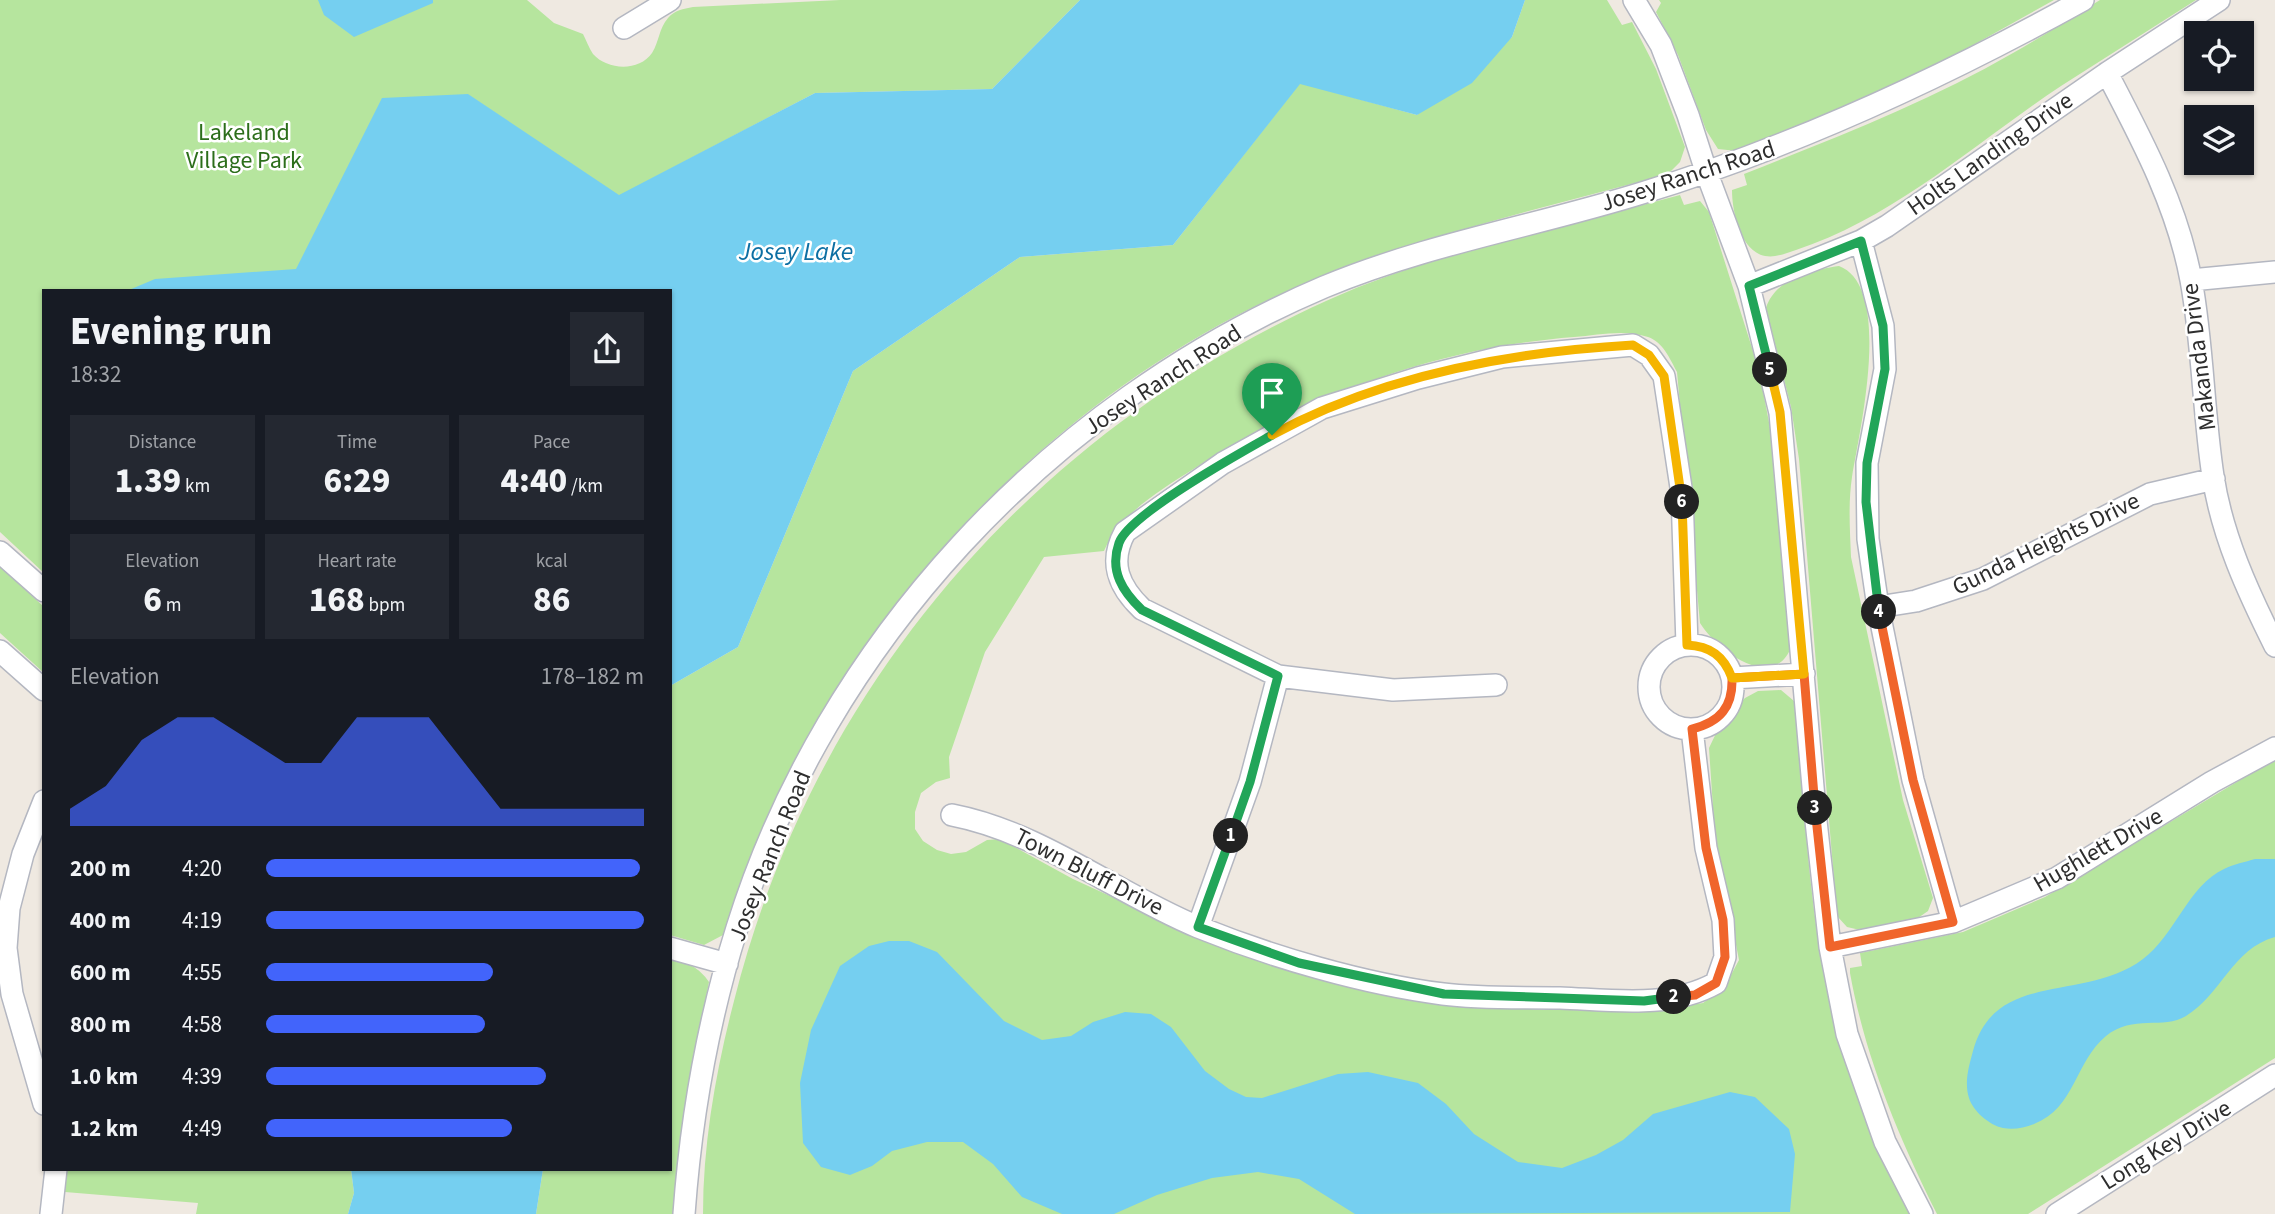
<!DOCTYPE html>
<html lang="en">
<head>
<meta charset="utf-8">
<style>
  :root { --surface:#171b24; --page:#242831; --text:#f1f3f6; --muted:#9ea1a6; --accent:#4264fb }
  body { margin:0; font-family:"Source Sans 3",sans-serif; background:var(--page); color:var(--text); height:100vh; display:flex; flex-direction:column; font-size:26px; white-space:nowrap }
  * { box-sizing:border-box; margin:0 }
  p { font-size:23px; color:var(--muted) }
  .icon { flex:none; width:38px; height:38px; fill:none; stroke:currentColor; stroke-width:2; stroke-linecap:round; stroke-linejoin:round }
  .map { position:relative; flex:1; overflow:hidden }
  .drawer { position:absolute; left:42px; top:289px; width:630px; height:882px; display:flex; flex-direction:column; background:var(--surface); border-radius:0px; box-shadow:0 2px 5px #0004 }
  .drawer>* { flex:none }
  .controls { position:absolute; left:2184px; top:21px; display:grid; gap:14px }
  .controls a { display:grid; place-items:center; width:70px; height:70px; border-radius:0px; background:var(--surface); box-shadow:0 2px 5px #0004; font-size:35px }
  .pin { position:absolute; display:grid; place-items:center; width:60px; height:60px; color:#fff; margin:-72px -30px; border-radius:50% 50% 50% 0; rotate:-45deg; box-shadow:0 0 7px #0007 }
  .pin .icon { rotate:45deg }
  .km { position:absolute; width:35px; height:35px; margin:-18px; border-radius:50%; background:#222; color:#fff; font-size:19px; line-height:35px; text-align:center }
  .round { display:grid; place-items:center; flex:none; width:74px; height:74px; border-radius:0px; background:var(--page) }
  .head { display:flex; align-items:center; justify-content:space-between; height:119px; padding:0 28px }
  h1 { font-size:38px; font-weight:800; line-height:52px }
  .metrics { display:grid; grid-template-columns:repeat(3,1fr); gap:10px; height:119px; padding:7px 28px }
  .metrics div { display:grid; align-content:center; border-radius:0px; background:var(--page); text-align:center }
  .metrics b { font-size:35px; font-weight:800 }
  .metrics small { font-size:19px; font-weight:400 }
  .metrics p { font-size:19px }
  .chart { height:196px; padding:14px 28px }
  .chart p { display:flex; justify-content:space-between }
  .chart svg { width:100%; height:126px; margin-top:7px; fill:var(--accent); opacity:.7 }
  ul { padding:0 28px; list-style:none; font-size:23px }
  li { display:grid; grid-template-columns:112px 84px 1fr; align-items:center; height:52px }
  li i { height:18px; border-radius:9px; background:var(--accent) }
  .map>svg:first-child { display:block }
</style>
</head>
<body>
<div class="map">
<svg width="2275" height="1214" viewBox="0 0 2275 1214">
  <rect width="100%" height="100%" fill="#efe9e1"/>
  <path fill="#b6e59e" d="M 0,0 L 527,0 L 554,23 L 583,34 C 586,40 589,48 593,54 C 607,70 639,72 652,53 C 659,42 659,28 668,18 C 675,10 683,9 693,7 L 840,0 L 1080,0 L 992,89 L 815,93 L 619,196 L 468,95 L 349,290 L 44,290 L 44,573 L 0,532 Z
    M 1525,0 L 1607,0 L 1622,25 L 1632,22 L 1656,69 L 1685,147 L 1680,162 L 1668,174 C 1550,206 1430,234 1317,279 C 1043,387 807,654 723,935 L 704,945 L 670,935 L 670,686 L 738,647 L 853,371 L 1020,257 L 1173,245 L 1300,83 L 1417,115 L 1512,37 Z
    M 1659,0 L 2054,0 L 1903,84 L 1737,151 L 1718,149 L 1706,130 L 1678,55 L 1656,12 L 1661,3 Z
    M 2100,0 L 2196,0 C 2151,29 2106,57 2061,86 C 1975,143 1896,217 1796,250 C 1786,253 1776,258 1765,256 C 1740,251 1732,211 1732,190 L 1747,185 L 1744,174 C 1835,138 1928,102 2013,53 C 2043,36 2071,18 2100,0 Z
    M 1680,195 L 1684,205 L 1700,201 L 1709,212 L 1759,370 L 1772,438 L 1792,645 C 1775,694 1717,651 1700,623 L 1677,372 C 1670,359 1663,342 1648,337 C 1625,329 1598,335 1574,337 C 1436,348 1308,395 1192,470 C 1159,491 1120,514 1104,551 L 1044,557 L 985,652 L 949,757 L 950,778 L 936,782 L 921,793 L 915,812 L 915,829 L 923,841 L 937,850 L 951,854 L 966,852 L 987,840 L 1000,839 L 1073,879 L 1193,934 L 1470,1004 L 1542,1010 L 1678,1007 L 1703,1003 L 1724,988 L 1739,960 L 1715,838 L 1709,748 L 1720,725 L 1745,698 L 1758,691 L 1781,690 L 1794,701 L 1796,710 C 1805,807 1808,905 1830,1000 C 1846,1075 1877,1145 1910,1214 L 703,1214 C 703,1143 716,1070 734,1001 C 813,686 1032,434 1326,301 C 1436,251 1563,227 1680,195 Z
    M 1839,266 C 1894,287 1859,433 1852,477 C 1848,504 1850,530 1851,557 L 1903,800 L 1933,898 L 1928,911 L 1915,920 L 1860,930 L 1847,927 L 1837,916 L 1799,459 L 1791,407 L 1766,308 C 1775,279 1811,270 1839,266 Z
    M 0,566 L 44,607 L 44,673 L 0,633 Z
    M 2275,759 L 2275,1058 L 2028,1214 L 1937,1214 C 1899,1138 1865,1057 1850,973 L 1850,968 L 1862,966 L 1860,953 L 1963,932 L 2045,897 Z
    M 670,958 C 688,963 699,967 709,982 L 696,1049 L 678,1214 L 536,1214 L 543,1169 L 670,1169 Z
    M 66,1169 L 351,1169 L 354,1193 L 348,1214 L 196,1214 L 198,1203 L 65,1192 Z"/>
  <path fill="#75cff0" d="M 318,0 L 433,0 L 433,3 L 354,37 L 324,15 Z
    M 1080,0 L 1525,0 L 1512,37 L 1472,83 L 1417,115 L 1300,84 L 1173,245 L 1020,257 L 853,371 L 738,647 L 670,686 L 670,290 L 129,290 L 155,279 L 296,269 L 382,98 L 468,94 L 619,195 L 815,93 L 992,89 Z
    M 2255,859 L 2275,859 L 2275,937 C 2232,949 2222,994 2186,1016 C 2163,1030 2133,1014 2106,1036 C 2074,1063 2076,1107 2034,1124 C 2024,1128 2013,1130 2003,1128 C 1989,1125 1973,1111 1969,1098 C 1964,1082 1969,1066 1973,1051 C 1995,969 2085,1003 2143,959 C 2175,935 2188,886 2224,869 C 2234,864 2245,862 2255,859 Z
    M 889,941 L 909,941 L 937,952 L 1004,1021 L 1042,1040 L 1071,1036 L 1093,1022 L 1125,1012 L 1151,1014 L 1171,1027 L 1205,1071 L 1229,1089 L 1246,1097 L 1262,1098 L 1338,1074 L 1368,1072 L 1418,1083 L 1446,1104 L 1474,1134 L 1518,1162 L 1562,1168 L 1596,1155 L 1623,1140 L 1653,1114 L 1730,1092 L 1755,1097 L 1789,1129 L 1795,1154 L 1790,1212 L 1355,1214 L 1299,1179 L 1258,1172 L 1212,1178 L 1157,1195 L 1114,1214 L 1062,1214 L 1022,1197 L 993,1164 L 963,1142 L 927,1142 L 892,1151 L 872,1166 L 850,1175 L 821,1167 L 803,1143 L 800,1083 L 811,1030 L 840,966 L 869,946 Z
    M 351,1169 L 543,1169 L 536,1214 L 348,1214 L 354,1193 Z"/>
  <g fill="none" stroke-linecap="round" stroke-linejoin="round">
    <g stroke="#b4b7c1" stroke-width="24">
      <path id="minor" d="M 1634,0 L 1661,45 L 1688,115 L 1706,171 L 1749,286 L 1780,413 L 1816,821 L 1830,947 L 1847,1034 L 1885,1142 L 1922,1214
        M 624,28 L 670,0
        M 2107,73 C 2142,140 2177,205 2191,280 C 2203,344 2203,411 2213,476 C 2222,536 2248,592 2275,646
        M 1861,241 L 1883,326 L 1885,369 L 1867,463 L 1868,539 L 1878,607 L 1913,780 L 1953,922
        M 2191,280 L 2275,272
        M 1749,286 L 1861,241 L 1887,226 L 2107,73 L 2219,0
        M 0,552 L 44,591
        M 1878,607 L 1916,601 L 1983,579 L 2150,494 L 2214,479
        M1649 687a42 42 0 1 1 84 0a42 42 0 1 1-84 0Z
        M 0,651 L 44,690
        M 1732,678 L 1804,674
        M 1496,685 L 1393,690 L 1278,676 L 1142,609 C 1119,587 1108,563 1125,532 L 1223,463 L 1322,408 L 1418,378 L 1502,357 L 1633,345 L 1649,355 L 1664,376 L 1682,494 L 1687,645
        M 44,801 L 23,854 L 9,908 L 6,948 L 12,994 L 44,1104
        M 952,815 C 1040,832 1116,893 1198,927 C 1272,957 1364,984 1443,994 C 1481,999 1522,997 1560,998 C 1612,1000 1670,1009 1716,983 L 1725,957 L 1723,920 L 1706,848 L 1692,729
        M 1198,927 L 1250,782 L 1278,676
        M 1830,947 L 1953,922 L 2057,878 L 2212,782 L 2275,748
        M 670,948 L 727,964
        M 51,1214 L 56,1169
        M 684,1214 C 691,1117 708,1021 737,928 C 825,644 1051,403 1324,287 C 1427,244 1536,226 1642,193 C 1796,146 1942,78 2083,0
        M 2057,1214 L 2275,1075"/>
    </g>
    <use href="#minor" stroke="#fff" stroke-width="21"/>
  </g>
  <g fill="none" stroke-linecap="round" stroke-linejoin="round">
    <g stroke="#fff" stroke-width="14">
      <path id="split-1" d="M 1231,836 L 1250,782 L 1278,676 L 1142,610 C 1123,592 1109,571 1119,543 C 1129,514 1242,452 1272,435"/>
    </g>
    <g stroke="#fff" stroke-width="14">
      <path id="split-2" d="M 1231,836 L 1198,927 L 1299,963 L 1444,994 L 1644,1001 L 1674,997"/>
    </g>
    <g stroke="#fff" stroke-width="14">
      <path id="split-3" d="M 1674,997 L 1695,995 L 1716,983 L 1725,957 L 1723,920 L 1706,848 L 1692,729 C 1720,722 1733,707 1732,678 L 1804,674 L 1815,808"/>
    </g>
    <g stroke="#fff" stroke-width="14">
      <path id="split-4" d="M 1815,808 L 1830,947 L 1953,922 L 1913,780 L 1879,612"/>
    </g>
    <g stroke="#fff" stroke-width="14">
      <path id="split-5" d="M 1770,370 L 1749,286 L 1861,241 L 1883,326 L 1885,369 L 1867,463 L 1866,502 L 1879,612"/>
    </g>
    <g stroke="#fff" stroke-width="14">
      <path id="split-6" d="M 1682,502 L 1687,645 C 1710,646 1724,656 1732,678 L 1804,674 L 1780,412 L 1770,370"/>
    </g>
    <g stroke="#fff" stroke-width="14">
      <path id="split-7" d="M 1272,435 C 1382,375 1509,352 1633,345 L 1649,355 L 1664,376 L 1682,502"/>
    </g>
    <use href="#split-1" stroke="#22a559" stroke-width="9"/>
    <use href="#split-2" stroke="#22a559" stroke-width="9"/>
    <use href="#split-3" stroke="#f0652b" stroke-width="9"/>
    <use href="#split-4" stroke="#f0652b" stroke-width="9"/>
    <use href="#split-5" stroke="#22a559" stroke-width="9"/>
    <use href="#split-6" stroke="#f5b400" stroke-width="9"/>
    <use href="#split-7" stroke="#f5b400" stroke-width="9"/>
  </g>
  <g text-anchor="middle" dominant-baseline="central" stroke-width="5" stroke-linejoin="round" paint-order="stroke">
    <g font-size="24" fill="#2c6e1b" stroke="#fff">
      <text x="244" y="132">Lakeland<tspan x="244" dy="28">Village Park</tspan></text>
    </g>
    <g font-size="24" fill="#2e2e2e" stroke="#fff">
      <text transform="translate(1990 154) rotate(-35)">Holts Landing Drive</text>
      <text transform="translate(1688 176) rotate(-18)">Josey Ranch Road</text>
      <text transform="translate(2199 357) rotate(-97)">Makanda Drive</text>
      <text transform="translate(1163 380) rotate(-33)">Josey Ranch Road</text>
      <text transform="translate(2046 544) rotate(-26)">Gunda Heights Drive</text>
      <text transform="translate(2098 850) rotate(-30)">Hughlett Drive</text>
      <text transform="translate(770 856) rotate(-68)">Josey Ranch Road</text>
      <text transform="translate(1089 872) rotate(27)">Town Bluff Drive</text>
      <text transform="translate(2166 1145) rotate(-32)">Long Key Drive</text>
    </g>
    <g font-size="26" font-style="italic" fill="#0d6fa3" stroke="#fff">
      <text x="796" y="251">Josey Lake</text>
    </g>
  </g>
</svg>
<div class="controls">
<a><svg class="icon" aria-label="locate" viewBox="0 0 24 24"><circle cx="12" cy="12" r="6"/><path d="M12 2v4M12 18v4M2 12h4M18 12h4"/></svg></a>
<a><svg class="icon" aria-label="layers" viewBox="0 0 24 24"><path d="M12 4l9 5-9 5-9-5zM3 14l9 5 9-5"/></svg></a>
</div>
<div class="pin" style="left:1272px;top:435px;background:#1e9e55"><svg class="icon" aria-label="arrive" viewBox="0 0 24 24"><path d="M6 21V4h12l-3 4 3 4H6"/></svg></div>
<b class="km" style="left:1231px;top:836px">1</b>
<b class="km" style="left:1674px;top:997px">2</b>
<b class="km" style="left:1815px;top:808px">3</b>
<b class="km" style="left:1879px;top:612px">4</b>
<b class="km" style="left:1770px;top:370px">5</b>
<b class="km" style="left:1682px;top:502px">6</b>
<section class="drawer">
<div class="head"><div><h1>Evening run</h1><p>18:32</p></div><a class="round"><svg class="icon" aria-label="share" viewBox="0 0 24 24"><path d="M12 15V3M7 8l5-5 5 5M5 13v7h14v-7"/></svg></a></div>
<div class="metrics">
<div><p>Distance</p><b>1.39<small> km</small></b></div>
<div><p>Time</p><b>6:29</b></div>
<div><p>Pace</p><b>4:40<small> /km</small></b></div>
</div>
<div class="metrics">
<div><p>Elevation</p><b>6<small> m</small></b></div>
<div><p>Heart rate</p><b>168<small> bpm</small></b></div>
<div><p>kcal</p><b>86</b></div>
</div>
<div class="chart"><p><span>Elevation</span>178–182 m</p>
<svg viewBox="0 0 160 44" preserveAspectRatio="none"><path d="M0 44V38L10 30L20 14L30 6L40 6L50 14L60 22L70 22L80 6L90 6L100 6L110 22L120 38L130 38L140 38L150 38L160 38V44z"/></svg>
</div>
<ul>
<li><b>200 m</b>4:20<i style="width:99%"></i></li>
<li><b>400 m</b>4:19<i style="width:100%"></i></li>
<li><b>600 m</b>4:55<i style="width:60%"></i></li>
<li><b>800 m</b>4:58<i style="width:58%"></i></li>
<li><b>1.0 km</b>4:39<i style="width:74%"></i></li>
<li><b>1.2 km</b>4:49<i style="width:65%"></i></li>
</ul>
</section>
</div>
</body>
</html>
